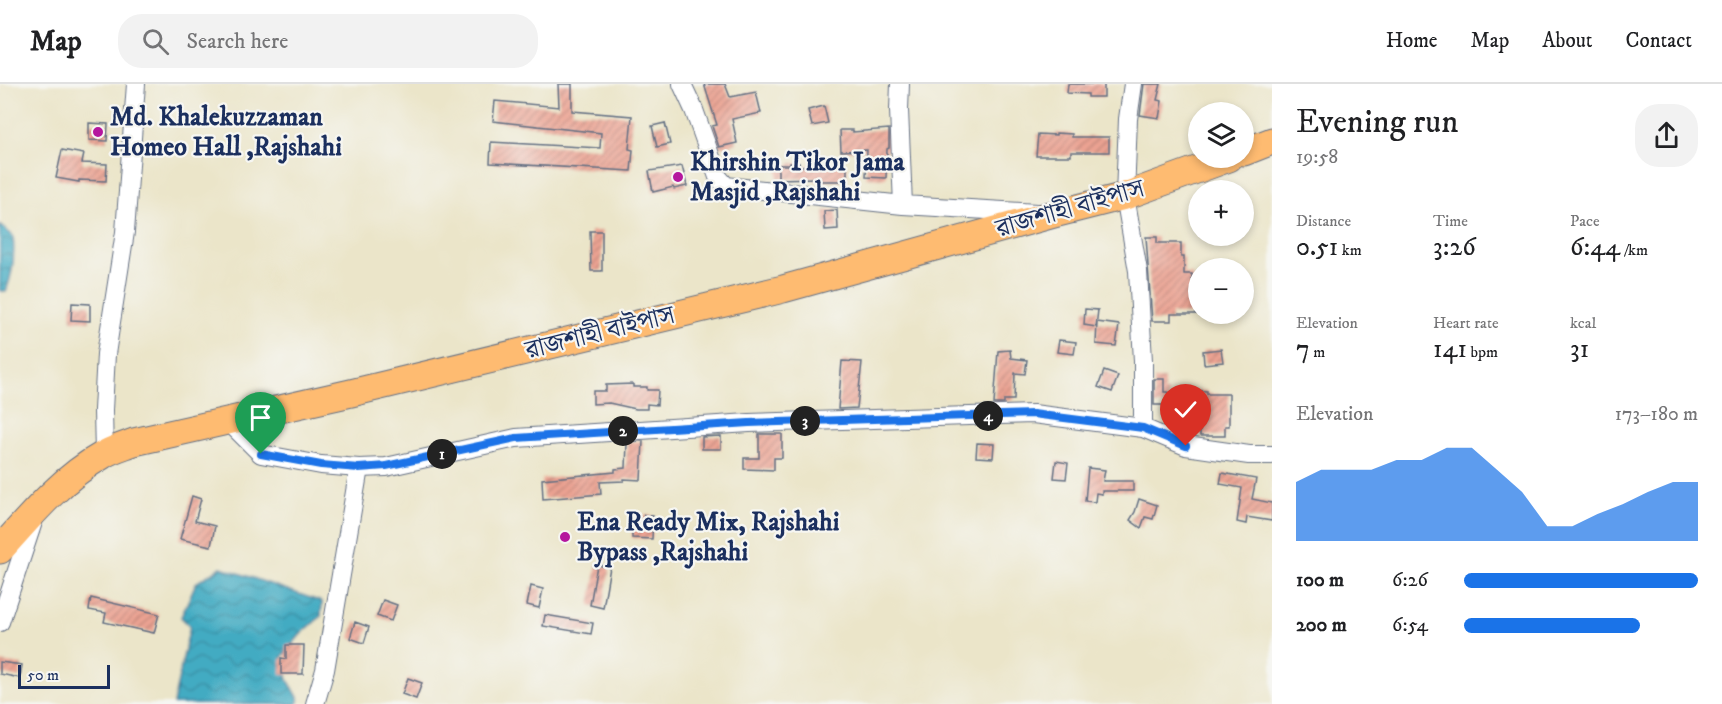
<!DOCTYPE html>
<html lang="en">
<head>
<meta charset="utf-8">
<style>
  :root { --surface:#fff; --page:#f2f2f2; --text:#202124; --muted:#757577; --line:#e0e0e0; --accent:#1a73e8 }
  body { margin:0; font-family:"IM FELL DW Pica","Noto Serif Bengali",serif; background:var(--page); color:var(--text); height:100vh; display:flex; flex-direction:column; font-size:22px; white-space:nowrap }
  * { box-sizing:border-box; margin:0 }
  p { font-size:20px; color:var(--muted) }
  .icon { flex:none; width:33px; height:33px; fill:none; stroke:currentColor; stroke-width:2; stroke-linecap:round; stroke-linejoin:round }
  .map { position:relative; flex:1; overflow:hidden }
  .panel { display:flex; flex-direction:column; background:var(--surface); width:450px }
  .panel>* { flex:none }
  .controls { position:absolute; left:1188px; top:18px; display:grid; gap:12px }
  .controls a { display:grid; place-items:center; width:66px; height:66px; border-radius:50%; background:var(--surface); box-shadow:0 3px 9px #0003; font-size:30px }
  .scale { position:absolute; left:18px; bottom:15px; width:92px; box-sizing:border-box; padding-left:6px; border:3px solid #1b2f5e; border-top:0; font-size:16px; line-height:21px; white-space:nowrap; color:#1b2f5e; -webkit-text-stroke:4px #f6f6f2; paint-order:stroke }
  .pin { position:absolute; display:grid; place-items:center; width:51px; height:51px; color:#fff; margin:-62px -26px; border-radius:50% 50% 50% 0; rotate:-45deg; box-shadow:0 0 6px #0007 }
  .pin .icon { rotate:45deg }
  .km { position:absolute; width:30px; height:30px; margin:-15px; border-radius:50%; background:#222; color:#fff; font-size:16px; line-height:30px; text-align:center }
  .round { display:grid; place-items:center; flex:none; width:63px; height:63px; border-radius:24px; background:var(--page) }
  .overview { display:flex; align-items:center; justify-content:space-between; height:102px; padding:0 24px }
  h1 { font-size:33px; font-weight:600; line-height:45px }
  .stats { display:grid; grid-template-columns:repeat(3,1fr); gap:9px; height:102px; padding:6px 24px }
  .stats div { display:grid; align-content:center }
  .stats b { font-size:26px; font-weight:600 }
  .stats small { font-size:16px; font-weight:400 }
  .stats p { font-size:16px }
  .chart { height:168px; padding:12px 24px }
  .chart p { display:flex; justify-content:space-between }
  .chart svg { width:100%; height:108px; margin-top:6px; fill:var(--accent); opacity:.7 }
  ul { padding:0 24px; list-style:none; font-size:20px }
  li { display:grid; grid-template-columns:96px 72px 1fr; align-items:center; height:45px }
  li i { height:15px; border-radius:8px; background:var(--accent) }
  header { display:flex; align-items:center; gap:36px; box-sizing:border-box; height:84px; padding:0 30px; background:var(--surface); border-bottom:2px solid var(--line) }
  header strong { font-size:28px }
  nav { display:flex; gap:33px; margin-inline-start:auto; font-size:21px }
  .search { width:420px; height:54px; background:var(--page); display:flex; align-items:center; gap:15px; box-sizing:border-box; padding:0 21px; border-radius:24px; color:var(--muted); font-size:22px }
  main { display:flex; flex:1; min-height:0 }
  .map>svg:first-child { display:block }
</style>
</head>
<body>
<header>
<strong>Map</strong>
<div class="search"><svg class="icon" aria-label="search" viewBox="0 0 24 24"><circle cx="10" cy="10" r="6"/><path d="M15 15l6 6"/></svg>Search here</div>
<nav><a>Home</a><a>Map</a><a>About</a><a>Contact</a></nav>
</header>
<main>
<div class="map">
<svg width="1272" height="620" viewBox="0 0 1272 620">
  <defs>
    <pattern id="water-waves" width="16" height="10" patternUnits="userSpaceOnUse" patternTransform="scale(1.5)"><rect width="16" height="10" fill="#43abc2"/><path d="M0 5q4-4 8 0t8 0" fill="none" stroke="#378ca1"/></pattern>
    <pattern id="building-hatch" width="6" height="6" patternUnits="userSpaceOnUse" patternTransform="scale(1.5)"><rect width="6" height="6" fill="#eca392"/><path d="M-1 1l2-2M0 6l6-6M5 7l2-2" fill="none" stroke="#be857a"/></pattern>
  </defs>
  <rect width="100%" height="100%" fill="#f6f6f2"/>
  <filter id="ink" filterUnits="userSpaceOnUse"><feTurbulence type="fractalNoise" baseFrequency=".0167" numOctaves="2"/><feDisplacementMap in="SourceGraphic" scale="12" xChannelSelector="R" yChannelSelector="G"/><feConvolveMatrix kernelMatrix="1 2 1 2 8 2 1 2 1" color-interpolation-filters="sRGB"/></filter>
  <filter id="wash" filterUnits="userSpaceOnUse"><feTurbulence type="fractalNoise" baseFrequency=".008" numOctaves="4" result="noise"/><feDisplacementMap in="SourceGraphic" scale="24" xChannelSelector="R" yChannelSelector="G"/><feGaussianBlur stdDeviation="1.35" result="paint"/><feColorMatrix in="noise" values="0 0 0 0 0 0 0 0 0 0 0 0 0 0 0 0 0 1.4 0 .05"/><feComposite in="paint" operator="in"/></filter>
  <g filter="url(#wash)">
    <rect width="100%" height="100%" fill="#ebe5c9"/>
    <path fill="url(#water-waves)" stroke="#2f6d90" stroke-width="1.5" d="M 0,141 L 13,152 C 15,171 13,189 6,207 L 0,207 Z
      M 221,483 L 322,518 L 321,532 L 300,551 L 282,573 L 288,596 L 299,615 L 297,620 L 173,620 L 190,542 L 181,533 L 196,499 Z"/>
    <g id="blocks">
      <path fill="url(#building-hatch)" d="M 558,0 L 572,0 L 572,27 L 632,32 L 629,65 L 633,66 L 631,87 L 490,79 L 491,58 L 600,64 L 601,49 L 493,37 L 495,17 L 559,23 Z
        M 704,0 L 725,0 L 730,13 L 756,8 L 761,29 L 732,35 L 737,59 L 719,63 L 712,42 L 717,41 Z
        M 1068,0 L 1104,0 L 1104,13 L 1088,13 L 1088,10 L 1067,9 Z
        M 1144,0 L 1161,0 L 1157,16 L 1162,17 L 1159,34 L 1140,31 Z
        M 824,22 L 828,39 L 812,42 L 808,26 Z
        M 89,39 L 108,40 L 107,57 L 89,56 Z
        M 665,39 L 670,60 L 657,63 L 652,42 Z
        M 889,45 L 889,64 L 887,65 L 886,94 L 866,93 L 867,66 L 841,67 L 840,46 L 853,46 L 853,48 Z
        M 1056,49 L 1072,50 L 1072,53 L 1109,53 L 1109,68 L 1071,68 L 1071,72 L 1036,72 L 1038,50 L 1056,51 Z
        M 62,66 L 84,70 L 82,79 L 107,80 L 106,97 L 79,96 L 79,98 L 56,94 Z
        M 790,79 L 799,79 L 799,82 L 847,82 L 847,97 L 815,97 L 815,94 L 778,95 L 778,81 L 790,81 Z
        M 682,82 L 687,102 L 674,105 L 673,103 L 653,108 L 649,87 Z
        M 837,126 L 838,145 L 825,146 L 824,127 Z
        M 590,147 L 602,147 L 602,187 L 591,187 Z
        M 1146,153 L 1157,153 L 1157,159 L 1181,159 L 1181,173 L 1184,173 L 1184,190 L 1192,190 L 1192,196 L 1198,196 L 1198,230 L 1171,230 L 1171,237 L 1152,237 Z
        M 72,219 L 90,220 L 90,237 L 71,236 Z
        M 1085,225 L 1098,226 L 1096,243 L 1084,241 Z
        M 1097,238 L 1119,241 L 1116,262 L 1096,260 Z
        M 1059,256 L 1076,258 L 1074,270 L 1057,268 Z
        M 1221,265 L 1223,278 L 1204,280 L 1203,267 Z
        M 1010,266 L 1011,274 L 1027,276 L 1025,290 L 1015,289 L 1014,316 L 1004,316 L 1004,320 L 994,320 L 998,267 Z
        M 842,277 L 862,278 L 857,324 L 838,325 Z
        M 1104,287 L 1118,292 L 1112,308 L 1098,303 Z
        M 1154,295 L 1164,295 L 1164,308 L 1168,308 L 1168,321 L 1154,321 Z
        M 633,300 L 633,303 L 647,303 L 647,306 L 658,306 L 657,321 L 647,320 L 647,325 L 636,325 L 609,319 L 593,320 L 593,307 L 606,307 L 606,301 Z
        M 1188,306 L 1207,307 L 1207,310 L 1229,310 L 1229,342 L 1225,342 L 1225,352 L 1200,352 L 1200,328 L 1188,327 Z
        M 759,350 L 782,350 L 782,374 L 774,374 L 774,386 L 744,385 L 744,374 L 759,374 Z
        M 721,352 L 721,365 L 702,365 L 702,353 Z
        M 643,357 L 641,396 L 624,395 L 624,397 L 600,398 L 601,410 L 543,415 L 542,395 L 615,388 L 615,385 L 626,384 L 627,358 Z
        M 977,359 L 994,360 L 993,374 L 976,373 Z
        M 1056,377 L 1068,379 L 1066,395 L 1054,394 Z
        M 1088,384 L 1105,386 L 1103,397 L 1133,397 L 1133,407 L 1102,407 L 1102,410 L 1096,409 L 1095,418 L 1085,417 Z
        M 1222,389 L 1256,395 L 1252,415 L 1272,419 L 1272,437 L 1247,433 L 1246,440 L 1237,438 L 1242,404 L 1220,400 Z
        M 192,412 L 201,415 L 195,437 L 215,442 L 211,462 L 180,455 Z
        M 1139,415 L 1157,421 L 1153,435 L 1145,433 L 1141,444 L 1130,436 L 1135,428 Z
        M 644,431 L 653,432 L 652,455 L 632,454 L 632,444 L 642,444 Z
        M 597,481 L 610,483 L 603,524 L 590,521 Z
        M 531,502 L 543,505 L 539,524 L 527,521 Z
        M 91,514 L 159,530 L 154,549 L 104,538 L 106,529 L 89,526 Z
        M 383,516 L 397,521 L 391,537 L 377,532 Z
        M 545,531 L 593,539 L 591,550 L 543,542 Z
        M 355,538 L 369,543 L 364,559 L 350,554 Z
        M 286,561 L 304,561 L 303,590 L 281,590 L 281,574 L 286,575 Z
        M 0,578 L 22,581 L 20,594 L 0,590 Z
        M 408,594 L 422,599 L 416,615 L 402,610 Z"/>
    </g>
  </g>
  <g filter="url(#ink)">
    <use href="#blocks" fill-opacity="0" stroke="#646f83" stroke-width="1.5"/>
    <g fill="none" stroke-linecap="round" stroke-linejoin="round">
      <g stroke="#646f83" stroke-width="20">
        <path id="minor" d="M 682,0 L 694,26 L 718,93 L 726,102 L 903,121 L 1037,129
          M 900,0 L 899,26 L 903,121
          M 1133,0 L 1128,35 L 1125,112 L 1138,187 L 1143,277 L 1143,344 L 1186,362 L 1249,371 L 1272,371
          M 228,337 L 261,370 L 321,381 L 359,384 L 386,383 L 516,354 L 749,339 L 1033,330 L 1143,344
          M 104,370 L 103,326 L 106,270 L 125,148 L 136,0
          M 0,538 L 35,432
          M 315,620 L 325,586 L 359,384"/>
      </g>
      <g stroke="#646f83" stroke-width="29">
        <path id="highway" d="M 1244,68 L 1272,57
          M 0,466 C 31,431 62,394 103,371 C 112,365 124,362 134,358 L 351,309 L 783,205 L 1054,130 L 1125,112 L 1229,74"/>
      </g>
      <use href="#minor" stroke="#fff" stroke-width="18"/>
      <use href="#highway" stroke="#febb71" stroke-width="27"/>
    </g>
  </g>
  <g fill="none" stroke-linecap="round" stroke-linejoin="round" filter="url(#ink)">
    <g stroke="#fff" stroke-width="12">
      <path id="route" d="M 261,370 L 321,381 L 359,384 L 386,382 L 516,354 L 749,339 L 1033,330 L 1143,344 L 1186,362"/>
    </g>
    <use href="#route" stroke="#1a73e8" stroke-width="8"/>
  </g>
  <g fill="#b5179e" stroke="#f6f6f2" stroke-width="2">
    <circle cx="98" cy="48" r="6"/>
    <circle cx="678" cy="93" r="6"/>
    <circle cx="565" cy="453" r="6"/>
  </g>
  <g text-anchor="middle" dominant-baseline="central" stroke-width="4.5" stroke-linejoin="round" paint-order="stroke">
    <g font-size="26" font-weight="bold" fill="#1b2f5e" stroke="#f6f6f2" text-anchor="start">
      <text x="110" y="33">Md. Khalekuzzaman<tspan x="110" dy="30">Homeo Hall ,Rajshahi</tspan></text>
      <text x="690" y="78">Khirshin Tikor Jama<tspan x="690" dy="30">Masjid ,Rajshahi</tspan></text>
      <text x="577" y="438">Ena Ready Mix, Rajshahi<tspan x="577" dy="30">Bypass ,Rajshahi</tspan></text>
    </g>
    <g font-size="26" fill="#1b2f5e" stroke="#f6f6f2">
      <text transform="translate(1070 125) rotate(-16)">রাজশাহী বাইপাস</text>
      <text transform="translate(600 249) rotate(-14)">রাজশাহী বাইপাস</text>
    </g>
  </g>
</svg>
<div class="controls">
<a><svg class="icon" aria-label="layers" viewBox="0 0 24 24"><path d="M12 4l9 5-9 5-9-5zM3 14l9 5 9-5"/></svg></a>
<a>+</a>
<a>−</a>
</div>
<div class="scale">50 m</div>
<div class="pin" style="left:261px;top:370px;background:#1e9e55"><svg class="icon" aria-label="arrive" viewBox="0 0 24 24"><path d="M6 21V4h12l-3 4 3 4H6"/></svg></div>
<div class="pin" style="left:1186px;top:362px;background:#d93025"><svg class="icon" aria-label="check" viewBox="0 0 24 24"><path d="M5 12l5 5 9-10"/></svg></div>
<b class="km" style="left:442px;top:370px">1</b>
<b class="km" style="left:623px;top:347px">2</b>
<b class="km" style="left:805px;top:337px">3</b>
<b class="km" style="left:988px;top:332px">4</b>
</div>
<section class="panel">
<div class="overview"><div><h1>Evening run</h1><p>19:58</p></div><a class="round"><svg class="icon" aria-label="share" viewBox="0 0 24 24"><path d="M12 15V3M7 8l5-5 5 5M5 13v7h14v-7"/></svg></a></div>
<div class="stats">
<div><p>Distance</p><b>0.51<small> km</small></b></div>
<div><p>Time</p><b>3:26</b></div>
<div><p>Pace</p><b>6:44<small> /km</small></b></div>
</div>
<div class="stats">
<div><p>Elevation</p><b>7<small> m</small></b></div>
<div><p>Heart rate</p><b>141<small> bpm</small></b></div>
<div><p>kcal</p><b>31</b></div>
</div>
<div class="chart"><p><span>Elevation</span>173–180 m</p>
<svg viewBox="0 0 160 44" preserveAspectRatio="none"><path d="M0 44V20L10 15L20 15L30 15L40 11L50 11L60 6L70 6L80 15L90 24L100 38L110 38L120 33L130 29L140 24L150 20L160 20V44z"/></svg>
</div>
<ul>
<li><b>100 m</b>6:26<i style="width:100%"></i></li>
<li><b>200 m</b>6:54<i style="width:75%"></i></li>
</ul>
</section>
</main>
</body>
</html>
